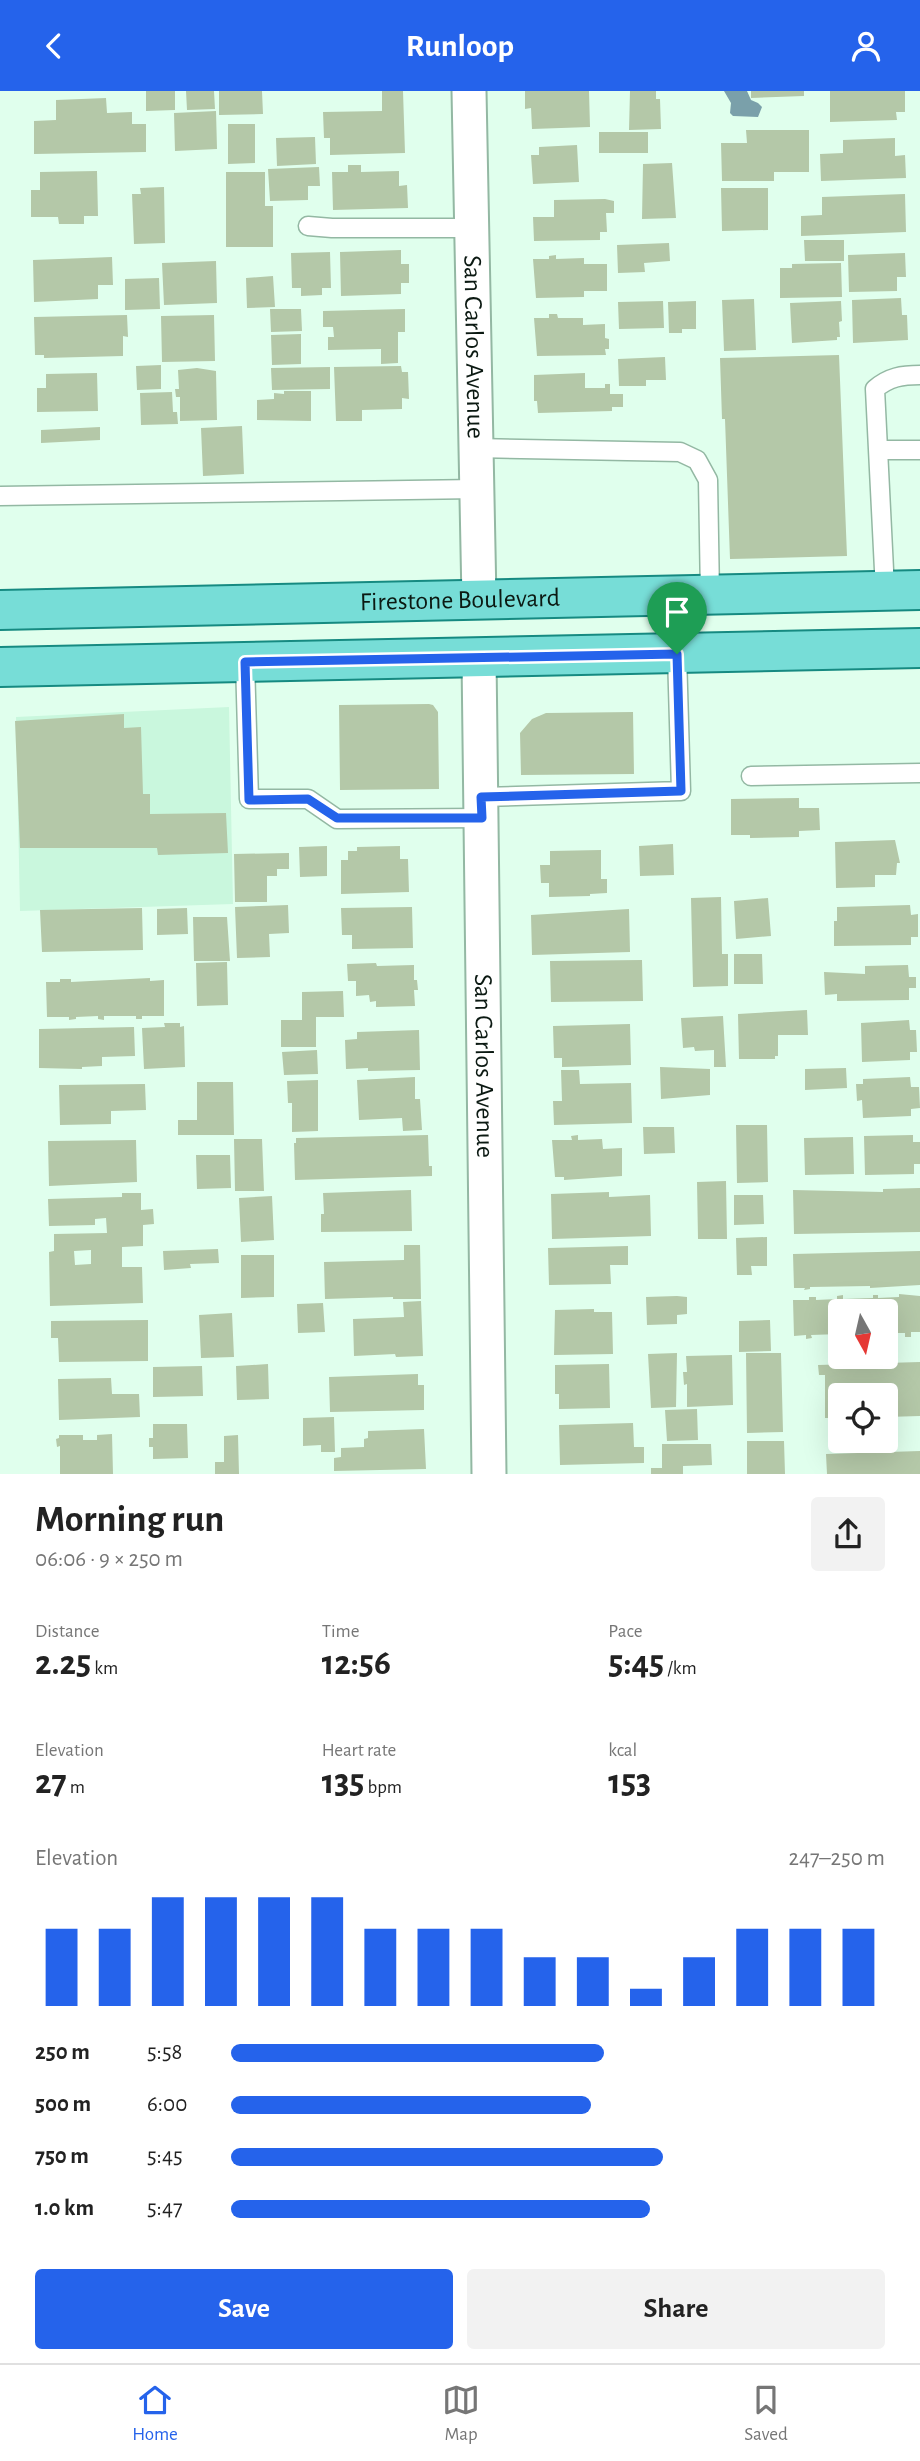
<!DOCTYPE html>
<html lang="en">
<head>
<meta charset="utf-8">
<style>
  :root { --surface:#fff; --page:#f2f2f2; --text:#222; --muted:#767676; --line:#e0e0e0; --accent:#2563eb }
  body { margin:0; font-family:"Alegreya Sans",sans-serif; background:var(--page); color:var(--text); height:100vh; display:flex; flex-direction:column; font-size:26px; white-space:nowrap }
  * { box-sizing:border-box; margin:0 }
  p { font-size:23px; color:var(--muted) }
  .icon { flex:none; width:38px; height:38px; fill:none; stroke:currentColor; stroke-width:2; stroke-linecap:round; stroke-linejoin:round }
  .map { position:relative; height:1383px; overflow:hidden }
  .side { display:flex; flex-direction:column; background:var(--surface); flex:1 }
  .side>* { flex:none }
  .needle { width:46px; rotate:172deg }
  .tools { position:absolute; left:828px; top:1208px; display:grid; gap:14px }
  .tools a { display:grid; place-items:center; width:70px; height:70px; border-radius:7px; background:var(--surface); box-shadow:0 7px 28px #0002; font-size:35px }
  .pin { position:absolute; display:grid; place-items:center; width:60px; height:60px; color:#fff; margin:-72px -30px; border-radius:50% 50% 50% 0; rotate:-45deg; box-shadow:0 0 7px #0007 }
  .pin .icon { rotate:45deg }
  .round { display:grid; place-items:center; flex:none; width:74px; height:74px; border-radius:7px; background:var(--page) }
  .headline { display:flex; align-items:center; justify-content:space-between; height:119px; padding:0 35px }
  h1 { font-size:38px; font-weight:600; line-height:52px }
  .stats { display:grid; grid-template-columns:repeat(3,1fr); gap:10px; height:119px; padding:7px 35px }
  .stats div { display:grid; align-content:center }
  .stats b { font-size:35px; font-weight:600 }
  .stats small { font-size:19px; font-weight:400 }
  .stats p { font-size:19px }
  .chart { height:196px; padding:14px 35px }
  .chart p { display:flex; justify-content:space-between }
  .chart svg { width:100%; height:126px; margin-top:7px; stroke:var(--accent); stroke-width:6 }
  .action { display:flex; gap:14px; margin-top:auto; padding:14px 35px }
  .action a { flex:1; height:80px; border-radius:7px; background:var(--accent); color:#fff; font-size:28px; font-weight:600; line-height:80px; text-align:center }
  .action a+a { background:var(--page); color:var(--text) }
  ul { padding:0 35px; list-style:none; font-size:23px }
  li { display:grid; grid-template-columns:112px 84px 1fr; align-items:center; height:52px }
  li i { height:18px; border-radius:9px; background:var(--accent) }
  header { display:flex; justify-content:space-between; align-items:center; height:91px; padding:0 35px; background:var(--accent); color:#fff; font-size:32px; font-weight:600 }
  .menu { display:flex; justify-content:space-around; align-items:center; height:98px; border-top:2px solid var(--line); background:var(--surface); font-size:19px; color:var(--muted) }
  .menu a { display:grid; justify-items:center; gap:4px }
  .menu .on { color:var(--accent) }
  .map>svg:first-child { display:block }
</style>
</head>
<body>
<header><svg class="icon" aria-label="back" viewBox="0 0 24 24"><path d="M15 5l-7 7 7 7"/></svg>Runloop<svg class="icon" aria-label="person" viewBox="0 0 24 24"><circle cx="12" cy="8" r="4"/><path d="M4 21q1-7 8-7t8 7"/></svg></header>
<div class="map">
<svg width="920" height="1383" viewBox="0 0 920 1383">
  <rect width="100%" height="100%" fill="#e0ffed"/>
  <path fill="#c9f7dd" d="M 229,616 L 233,813 L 20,820 L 16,626 Z"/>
  <path fill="#7aa0aa" d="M 724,0 L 747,0 L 751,9 L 758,12 L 762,16 L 758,26 L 733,25 L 730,22 L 731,12 Z"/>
  <path fill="#b4c8a8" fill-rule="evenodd" d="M 146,0 L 175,0 L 175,19 L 146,20 Z
    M 186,0 L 214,0 L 215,18 L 187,19 Z
    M 219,0 L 262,0 L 263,23 L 219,24 Z
    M 382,0 L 403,0 L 405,62 L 330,64 L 330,47 L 324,47 L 323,21 L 382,20 Z
    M 525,0 L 589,0 L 590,36 L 532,38 L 531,17 L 525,18 Z
    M 630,0 L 656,0 L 656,8 L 660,8 L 661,38 L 629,39 Z
    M 751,0 L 804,0 L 804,5 L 751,7 Z
    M 830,0 L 905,0 L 905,21 L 896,21 L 897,29 L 830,31 Z
    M 106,7 L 107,22 L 132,21 L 132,33 L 146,33 L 146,61 L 34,63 L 34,30 L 56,29 L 56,9 Z
    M 216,20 L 217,58 L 175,60 L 174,22 Z
    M 228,33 L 255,33 L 255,72 L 228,73 Z
    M 746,39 L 809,39 L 809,81 L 774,81 L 774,90 L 722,90 L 721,52 L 747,52 Z
    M 599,41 L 648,41 L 648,62 L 599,62 Z
    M 315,46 L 316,73 L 277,75 L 276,47 Z
    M 895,47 L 895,65 L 905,64 L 906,87 L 821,90 L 820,63 L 843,62 L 843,49 Z
    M 577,54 L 579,91 L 533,93 L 531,64 L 539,64 L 539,56 Z
    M 672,72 L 676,127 L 642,128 L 643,73 Z
    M 348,74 L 361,74 L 361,81 L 399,80 L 399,95 L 407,94 L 408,117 L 333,119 L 332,81 L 348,81 Z
    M 319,76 L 320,95 L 308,95 L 308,109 L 270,110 L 268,78 Z
    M 97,80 L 98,125 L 84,125 L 84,133 L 59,133 L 58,126 L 31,126 L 31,99 L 40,99 L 40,81 Z
    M 226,81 L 265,81 L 265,115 L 273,115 L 273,156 L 226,156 Z
    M 164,96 L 165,152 L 134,153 L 132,103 L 141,103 L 140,97 Z
    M 721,97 L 768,97 L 768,139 L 722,140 Z
    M 905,103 L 906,141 L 801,145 L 801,125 L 822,124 L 822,106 Z
    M 605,108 L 614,110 L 614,122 L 606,122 L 607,141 L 600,141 L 600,149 L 534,150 L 533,126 L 554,126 L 554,109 Z
    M 804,149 L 844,149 L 844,170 L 805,170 Z
    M 669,152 L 670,170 L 644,172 L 645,181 L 618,182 L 617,154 Z
    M 401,159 L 401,173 L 409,173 L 409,192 L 401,192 L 401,203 L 341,205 L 340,161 Z
    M 330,161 L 331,197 L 322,197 L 322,204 L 301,205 L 301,197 L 292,197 L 291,162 Z
    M 905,162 L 906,186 L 897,186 L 897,200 L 849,201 L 848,164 Z
    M 556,164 L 556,168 L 584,167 L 584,173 L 607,173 L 607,200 L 584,200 L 584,206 L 536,207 L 533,168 L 549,168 L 549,165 Z
    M 112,166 L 113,194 L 98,194 L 98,208 L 34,211 L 33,169 Z
    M 216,170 L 217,212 L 164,214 L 162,172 Z
    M 841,172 L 842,206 L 780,207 L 780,177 L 792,177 L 792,173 Z
    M 273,185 L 275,216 L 247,217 L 246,187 Z
    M 159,187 L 160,218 L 125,219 L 125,188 Z
    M 901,207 L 902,224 L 907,224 L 908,249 L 853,252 L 852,209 Z
    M 754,208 L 756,259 L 724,260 L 722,209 Z
    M 663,210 L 664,237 L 619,238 L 618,211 Z
    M 696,210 L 696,238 L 682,238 L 682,242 L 669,242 L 668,211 Z
    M 841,210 L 842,230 L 839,231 L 840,246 L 837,246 L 837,249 L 792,252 L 790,212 Z
    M 270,218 L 301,218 L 302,240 L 271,241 Z
    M 405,218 L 405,241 L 398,241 L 398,272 L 381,273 L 381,258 L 328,259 L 328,246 L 334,246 L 333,236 L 323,236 L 323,220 Z
    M 549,223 L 557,223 L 558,227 L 583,227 L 583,234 L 605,233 L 605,247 L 609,248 L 609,258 L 605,258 L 606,264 L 537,265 L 534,227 L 549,227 Z
    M 127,224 L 128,246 L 123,245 L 123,265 L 44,267 L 44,264 L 35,264 L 34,226 Z
    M 214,224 L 215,270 L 162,271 L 161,225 Z
    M 301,243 L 301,273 L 272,274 L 271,244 Z
    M 839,264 L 847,465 L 730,468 L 725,328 L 722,328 L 720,267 Z
    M 665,266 L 666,289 L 646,289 L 646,295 L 619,295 L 618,268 Z
    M 161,274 L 161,298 L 137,299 L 136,275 Z
    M 401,275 L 402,281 L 408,281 L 409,308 L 402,307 L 402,318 L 362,319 L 362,330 L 336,330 L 334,276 Z
    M 330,276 L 330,298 L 272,299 L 271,277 Z
    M 197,277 L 216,280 L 217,329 L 180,330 L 180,306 L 176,306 L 175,298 L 179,298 L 178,279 Z
    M 97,282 L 98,320 L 37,321 L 37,297 L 46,297 L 46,283 Z
    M 585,282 L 585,297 L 605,297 L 605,293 L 610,293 L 610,303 L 623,303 L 623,316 L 612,316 L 612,320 L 538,322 L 537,310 L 534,310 L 534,284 Z
    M 284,300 L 311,300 L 311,330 L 257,329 L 257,309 L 274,308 L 274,302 L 284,303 Z
    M 172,301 L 173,321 L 177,321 L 178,333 L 141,334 L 140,302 Z
    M 242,335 L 244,383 L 203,385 L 201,337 Z
    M 100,336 L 100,349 L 41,352 L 41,339 Z
    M 429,613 L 433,614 L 438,621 L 439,698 L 340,699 L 339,614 Z
    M 633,621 L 634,683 L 521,684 L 520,642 L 532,628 L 546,622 Z
    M 124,623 L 124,637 L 141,636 L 143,703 L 150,703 L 150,723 L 226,722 L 228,762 L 158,764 L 157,757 L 20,757 L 15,630 Z
    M 799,707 L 799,717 L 819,717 L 820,739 L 799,740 L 799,746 L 750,747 L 750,744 L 731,744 L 731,708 Z
    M 895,749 L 900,772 L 897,772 L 896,784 L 875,784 L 875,796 L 836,797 L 835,751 Z
    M 673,753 L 674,784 L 640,785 L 639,755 Z
    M 327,755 L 327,785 L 300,786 L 299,756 Z
    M 400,755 L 400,768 L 408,768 L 409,801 L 341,803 L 341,769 L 348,769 L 348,760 L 357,760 L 357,756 Z
    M 601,759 L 601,788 L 607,788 L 607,802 L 590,803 L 590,805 L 549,806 L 549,792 L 541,792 L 540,774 L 550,774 L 550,760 Z
    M 289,762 L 289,778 L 277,778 L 277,785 L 267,785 L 267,811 L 235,811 L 234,763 Z
    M 721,806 L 722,863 L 728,863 L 728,895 L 693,896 L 691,807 Z
    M 768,807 L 771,845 L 736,848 L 734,810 Z
    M 288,814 L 289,842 L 269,843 L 270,866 L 237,867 L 235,816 Z
    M 910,814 L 911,824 L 918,823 L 918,846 L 911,846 L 911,854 L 834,855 L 834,830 L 837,830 L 837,816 Z
    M 412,816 L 413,857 L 352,858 L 352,844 L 342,844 L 341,817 Z
    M 142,817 L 143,859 L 42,861 L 40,819 Z
    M 187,817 L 188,843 L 157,844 L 157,818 Z
    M 629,818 L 630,861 L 532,864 L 531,824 Z
    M 193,826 L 227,826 L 230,870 L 194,870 Z
    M 734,863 L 762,863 L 763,893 L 734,893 Z
    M 642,869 L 643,910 L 551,911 L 550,870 Z
    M 227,871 L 228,914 L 197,915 L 196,872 Z
    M 376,872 L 377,875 L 414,874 L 414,889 L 417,889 L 418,899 L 414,899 L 415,915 L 376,916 L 376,910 L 370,911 L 369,904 L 356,905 L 356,890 L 348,890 L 347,873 Z
    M 908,874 L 909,886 L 916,886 L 916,897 L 909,897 L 909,909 L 837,910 L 837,903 L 825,904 L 824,881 L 865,883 L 865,875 Z
    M 150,887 L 150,890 L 164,889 L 164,925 L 142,925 L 142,928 L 136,928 L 136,925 L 104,925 L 104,929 L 98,928 L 98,925 L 76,926 L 76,928 L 69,929 L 69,926 L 47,926 L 46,891 L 60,891 L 60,888 L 71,888 L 71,891 Z
    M 343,900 L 344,926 L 316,926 L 316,956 L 281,956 L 281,929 L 302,929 L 302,901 Z
    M 807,919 L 808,944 L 778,944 L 778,965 L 775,965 L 775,968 L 739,968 L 738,923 Z
    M 723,925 L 726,976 L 714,976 L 714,959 L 695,960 L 694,956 L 683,957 L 681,927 Z
    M 909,929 L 910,939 L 916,939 L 917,961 L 910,961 L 910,969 L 862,971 L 861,932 Z
    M 164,932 L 180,932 L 180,936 L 184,935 L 185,976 L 144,978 L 142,937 L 165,936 Z
    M 630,933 L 631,974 L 562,976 L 562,967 L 554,967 L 553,935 Z
    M 134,936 L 135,965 L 102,966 L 102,975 L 82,976 L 82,978 L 39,977 L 39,938 Z
    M 419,939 L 420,979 L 368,980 L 368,977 L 346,978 L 345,949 L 357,948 L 357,941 Z
    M 317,959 L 318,983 L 284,984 L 282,961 Z
    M 660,976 L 710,978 L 710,1004 L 661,1008 Z
    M 846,977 L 847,997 L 805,999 L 805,978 Z
    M 561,979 L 579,979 L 580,993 L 631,992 L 632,1032 L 554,1034 L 553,1010 L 562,1010 Z
    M 415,986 L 415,1008 L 420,1008 L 422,1039 L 403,1040 L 402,1027 L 359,1029 L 357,989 Z
    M 910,986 L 911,996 L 919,996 L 920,1017 L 911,1018 L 911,1025 L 863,1027 L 862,1009 L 857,1010 L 856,993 L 863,993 L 863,988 Z
    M 318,989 L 318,1040 L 292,1041 L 292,1012 L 288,1012 L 287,990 Z
    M 197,991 L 233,991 L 234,1044 L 178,1044 L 178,1029 L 197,1029 Z
    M 145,993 L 146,1019 L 111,1020 L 111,1033 L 60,1034 L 59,994 Z
    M 736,1034 L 767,1034 L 768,1091 L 737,1092 Z
    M 643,1036 L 674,1036 L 675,1062 L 644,1063 Z
    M 428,1044 L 429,1075 L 432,1075 L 432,1085 L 295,1089 L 294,1052 L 296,1052 L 296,1047 Z
    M 578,1044 L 578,1049 L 602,1048 L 603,1058 L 622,1057 L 622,1085 L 564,1089 L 564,1086 L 555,1086 L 552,1049 L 572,1049 L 571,1045 Z
    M 913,1044 L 913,1051 L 920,1051 L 920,1073 L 914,1073 L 914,1083 L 865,1084 L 864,1045 Z
    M 853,1046 L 854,1083 L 805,1084 L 804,1047 Z
    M 234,1048 L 262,1048 L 264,1100 L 235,1100 Z
    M 136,1049 L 137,1091 L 49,1095 L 48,1050 Z
    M 196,1064 L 230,1064 L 231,1097 L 197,1098 Z
    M 726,1090 L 727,1148 L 698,1148 L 697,1091 Z
    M 920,1097 L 920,1141 L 794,1143 L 793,1099 L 883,1101 L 883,1098 Z
    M 411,1099 L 412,1140 L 321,1141 L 321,1123 L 324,1123 L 323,1102 Z
    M 609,1101 L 609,1106 L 650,1104 L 651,1145 L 552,1148 L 551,1103 Z
    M 122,1102 L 141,1102 L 141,1119 L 153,1118 L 154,1133 L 143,1134 L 143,1155 L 122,1156 L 122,1176 L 142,1176 L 143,1212 L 50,1215 L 49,1161 L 54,1160 L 54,1143 L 107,1142 L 106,1127 L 95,1128 L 95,1134 L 49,1135 L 48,1108 L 122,1106 ZM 91,1159 L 91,1173 L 75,1174 L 74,1160 Z
    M 734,1104 L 763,1104 L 764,1133 L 734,1134 Z
    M 272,1105 L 274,1149 L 241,1151 L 239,1107 Z
    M 767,1146 L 767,1175 L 751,1175 L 752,1184 L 737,1184 L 736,1147 Z
    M 404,1154 L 420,1154 L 421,1208 L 393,1208 L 393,1206 L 325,1208 L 324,1171 L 404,1169 Z
    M 628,1155 L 628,1174 L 610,1174 L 611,1193 L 549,1194 L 548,1157 Z
    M 218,1158 L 219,1172 L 190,1173 L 191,1177 L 164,1179 L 163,1160 Z
    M 920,1160 L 920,1194 L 870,1197 L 870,1195 L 810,1196 L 810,1198 L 804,1199 L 805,1197 L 794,1197 L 793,1163 Z
    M 241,1164 L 274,1164 L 274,1206 L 241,1207 Z
    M 899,1203 L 920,1205 L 920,1241 L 911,1241 L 911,1246 L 905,1246 L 905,1242 L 886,1242 L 886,1220 L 840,1220 L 840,1243 L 811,1244 L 812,1247 L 806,1248 L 806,1244 L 794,1245 L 793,1209 L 809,1209 L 809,1206 L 816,1206 L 816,1209 L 837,1208 L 837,1205 L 843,1204 L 843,1208 L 873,1207 L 873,1204 L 878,1204 L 878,1207 L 899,1206 Z
    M 677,1205 L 687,1206 L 687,1223 L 677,1224 L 677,1233 L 647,1234 L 646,1206 Z
    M 421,1210 L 423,1265 L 396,1266 L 395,1263 L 354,1265 L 353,1228 L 404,1226 L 403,1211 Z
    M 323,1212 L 325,1241 L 298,1242 L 297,1213 Z
    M 594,1218 L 594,1221 L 612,1221 L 613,1263 L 554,1264 L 555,1219 Z
    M 232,1222 L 234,1266 L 201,1267 L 199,1224 Z
    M 148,1229 L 148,1270 L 59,1271 L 58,1247 L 51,1247 L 51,1230 Z
    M 770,1229 L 771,1260 L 739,1261 L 739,1230 Z
    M 677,1262 L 676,1316 L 651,1317 L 648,1263 Z
    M 746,1262 L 781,1262 L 783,1341 L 747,1342 Z
    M 732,1264 L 733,1314 L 687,1316 L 687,1293 L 684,1294 L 683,1281 L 687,1281 L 686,1265 Z
    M 920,1271 L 920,1325 L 886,1326 L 886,1304 L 840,1304 L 840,1327 L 825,1327 L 825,1284 L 819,1284 L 818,1274 Z
    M 268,1273 L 269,1308 L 237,1309 L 236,1275 Z
    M 609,1273 L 610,1317 L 559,1318 L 559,1303 L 555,1303 L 555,1274 Z
    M 202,1275 L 203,1305 L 153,1306 L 153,1276 Z
    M 418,1283 L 418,1294 L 424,1294 L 424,1319 L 330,1321 L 329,1286 Z
    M 111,1287 L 112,1303 L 139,1303 L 140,1326 L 59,1329 L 58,1288 Z
    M 697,1318 L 698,1349 L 667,1350 L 665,1319 Z
    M 334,1326 L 335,1361 L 321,1361 L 321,1354 L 303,1355 L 303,1327 Z
    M 633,1332 L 634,1356 L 644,1356 L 644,1372 L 560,1374 L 559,1334 Z
    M 153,1333 L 187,1333 L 188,1367 L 153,1368 L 153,1356 L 149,1356 L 149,1347 L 153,1347 Z
    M 424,1338 L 426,1378 L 334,1380 L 334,1367 L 341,1366 L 341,1357 L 364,1356 L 364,1348 L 368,1347 L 368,1340 Z
    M 112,1343 L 113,1383 L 60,1383 L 60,1355 L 57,1356 L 56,1348 L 59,1347 L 59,1344 L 83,1344 L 83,1349 L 97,1349 L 97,1344 Z
    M 238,1344 L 239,1383 L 215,1383 L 215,1371 L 224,1371 L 224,1345 Z
    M 747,1350 L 784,1350 L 785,1383 L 747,1383 Z
    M 662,1353 L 711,1353 L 712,1374 L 683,1375 L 683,1383 L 651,1383 L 651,1377 L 662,1377 Z
    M 920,1360 L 920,1383 L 827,1383 L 826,1363 Z"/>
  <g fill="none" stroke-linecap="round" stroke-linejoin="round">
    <g stroke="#93b8a3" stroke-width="21">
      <path id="service" d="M 308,135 L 332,137 L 471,137
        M 476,357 L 680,361 L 697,369 L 708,389 L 710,504
        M 878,359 L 920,359
        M 0,405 L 477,398
        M 885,499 L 875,298 C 889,286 902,284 920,284
        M 245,571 L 249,708 L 308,708 L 337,728 L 482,727
        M 751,685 L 920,682
        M 482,706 L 681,700 L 677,563"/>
    </g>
    <g stroke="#93b8a3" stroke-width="37">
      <g id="minor">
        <path id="s1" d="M 469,0 L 479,509"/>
        <path id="s2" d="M 479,567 L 489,1383"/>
      </g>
    </g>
    <g stroke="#168a81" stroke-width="42">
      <g id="primary">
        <path id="s3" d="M 0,519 L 920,499"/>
        <path d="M 0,576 L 920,557"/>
      </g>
    </g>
    <use href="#service" stroke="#fff" stroke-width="18"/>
    <use href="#minor" stroke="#fff" stroke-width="33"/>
    <use href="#primary" stroke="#77ddd7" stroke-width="38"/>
  </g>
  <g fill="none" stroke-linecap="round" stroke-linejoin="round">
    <g stroke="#fff" stroke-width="14">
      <path id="route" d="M 677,563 L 681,700 L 481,706 L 482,727 L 337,727 L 308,708 L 249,709 L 245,571 Z"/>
    </g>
    <use href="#route" stroke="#2563eb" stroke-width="9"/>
  </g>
  <g text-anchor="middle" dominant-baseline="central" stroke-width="5" stroke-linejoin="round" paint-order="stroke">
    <g font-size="26" fill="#0b1912" stroke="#fff">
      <text stroke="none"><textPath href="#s1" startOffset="256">San Carlos Avenue</textPath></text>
      <text stroke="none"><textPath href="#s3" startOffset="460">Firestone Boulevard</textPath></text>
      <text stroke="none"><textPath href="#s2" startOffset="408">San Carlos Avenue</textPath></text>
    </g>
  </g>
</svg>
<div class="tools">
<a><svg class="needle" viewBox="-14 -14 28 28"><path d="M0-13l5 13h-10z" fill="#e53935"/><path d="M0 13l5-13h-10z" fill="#767676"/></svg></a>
<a><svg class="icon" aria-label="locate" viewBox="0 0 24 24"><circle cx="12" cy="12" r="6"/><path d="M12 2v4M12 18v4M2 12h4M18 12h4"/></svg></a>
</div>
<div class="pin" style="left:677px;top:563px;background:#1e9e55"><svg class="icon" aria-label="arrive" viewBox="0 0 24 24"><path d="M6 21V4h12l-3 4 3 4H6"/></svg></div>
</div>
<section class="side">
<div class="headline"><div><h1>Morning run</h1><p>06:06 · 9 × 250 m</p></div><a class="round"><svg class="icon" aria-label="share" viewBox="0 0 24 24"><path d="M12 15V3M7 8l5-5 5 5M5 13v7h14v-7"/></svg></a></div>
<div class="stats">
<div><p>Distance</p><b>2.25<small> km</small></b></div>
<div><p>Time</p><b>12:56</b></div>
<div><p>Pace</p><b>5:45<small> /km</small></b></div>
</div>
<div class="stats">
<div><p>Elevation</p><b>27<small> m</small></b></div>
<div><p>Heart rate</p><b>135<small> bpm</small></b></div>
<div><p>kcal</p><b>153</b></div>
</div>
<div class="chart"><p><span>Elevation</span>247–250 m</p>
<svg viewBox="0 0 160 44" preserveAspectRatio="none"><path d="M5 44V17M15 44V17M25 44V6M35 44V6M45 44V6M55 44V6M65 44V17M75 44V17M85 44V17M95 44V27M105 44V27M115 44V38M125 44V27M135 44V17M145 44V17M155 44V17"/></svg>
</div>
<ul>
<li><b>250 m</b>5:58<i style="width:57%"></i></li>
<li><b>500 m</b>6:00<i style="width:55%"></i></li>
<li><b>750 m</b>5:45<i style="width:66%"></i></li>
<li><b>1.0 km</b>5:47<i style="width:64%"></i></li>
</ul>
<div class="action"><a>Save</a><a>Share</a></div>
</section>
<nav class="menu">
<a class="on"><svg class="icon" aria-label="home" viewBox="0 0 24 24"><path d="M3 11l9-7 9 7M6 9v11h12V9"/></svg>Home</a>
<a><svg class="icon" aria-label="map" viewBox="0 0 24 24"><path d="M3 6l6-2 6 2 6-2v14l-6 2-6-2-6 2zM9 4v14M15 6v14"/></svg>Map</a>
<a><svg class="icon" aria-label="saved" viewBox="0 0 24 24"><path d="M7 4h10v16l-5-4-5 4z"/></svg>Saved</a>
</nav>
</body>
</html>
